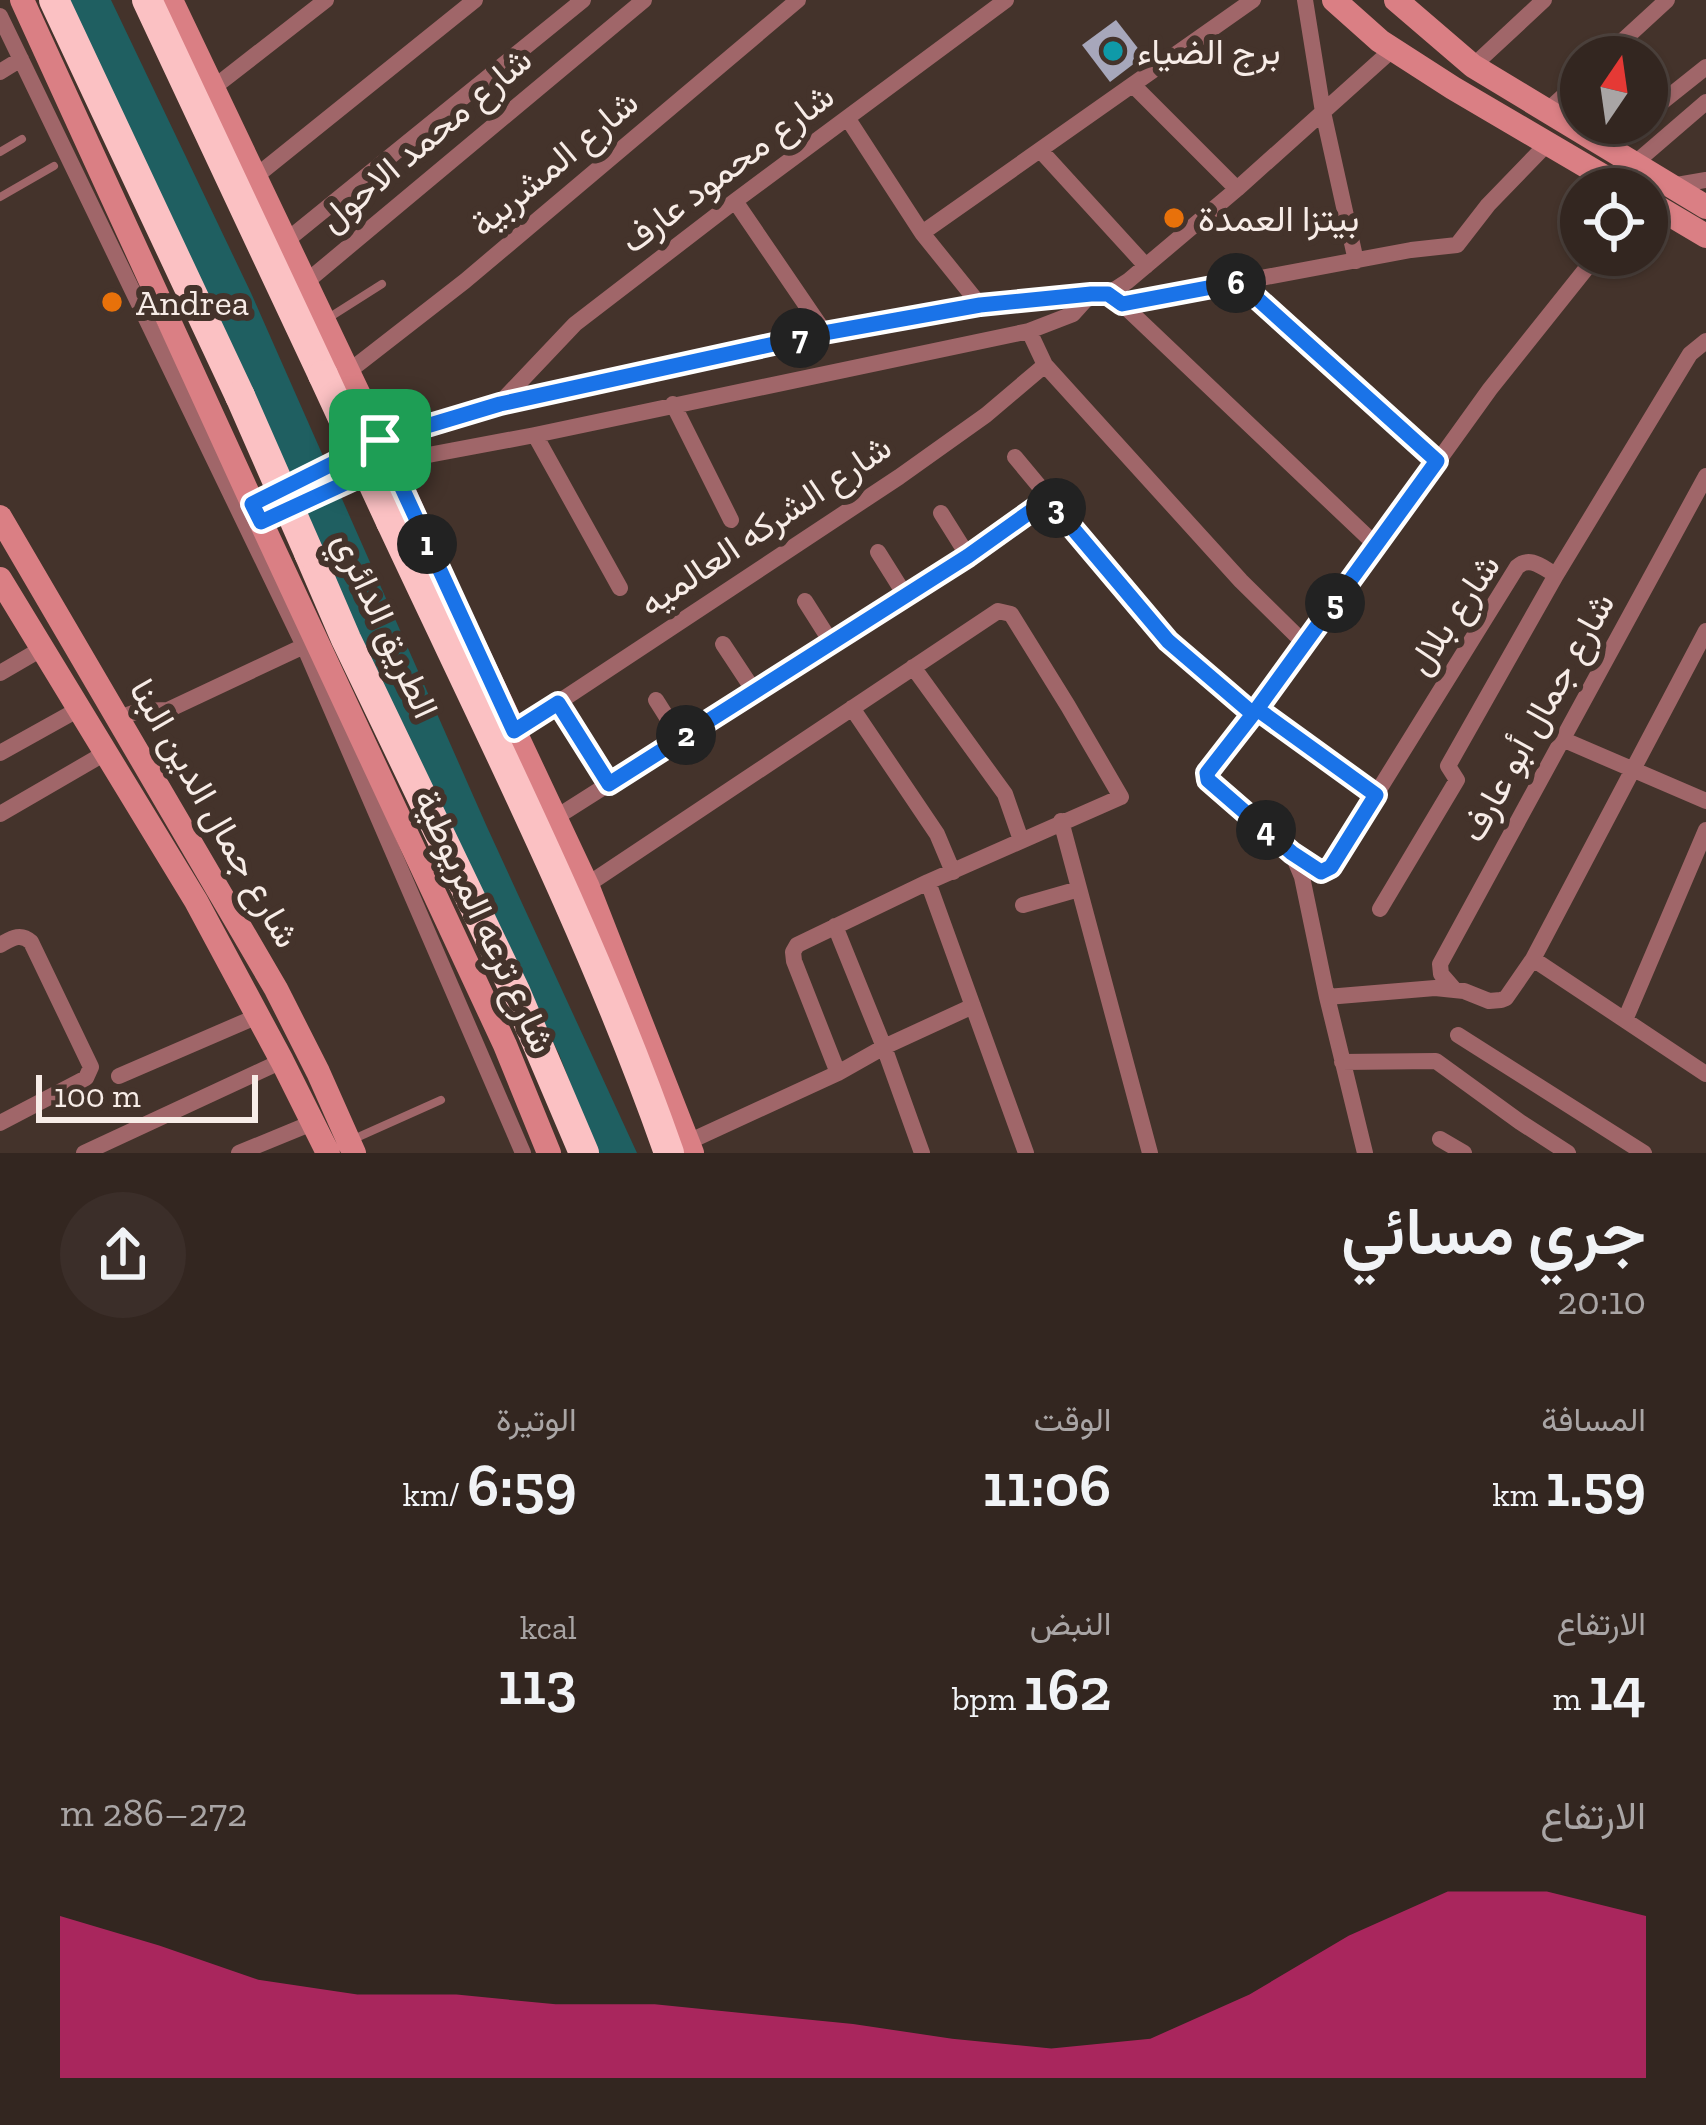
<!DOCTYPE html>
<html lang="ar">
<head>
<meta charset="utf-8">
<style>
  :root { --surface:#332620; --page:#3b2e29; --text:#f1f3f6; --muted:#a9a5a5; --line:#4e433e; --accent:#db2777 }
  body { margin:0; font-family:"Zilla Slab",Vazirmatn,serif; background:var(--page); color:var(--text); direction:rtl; height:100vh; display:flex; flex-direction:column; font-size:45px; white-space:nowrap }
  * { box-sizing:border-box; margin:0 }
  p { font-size:39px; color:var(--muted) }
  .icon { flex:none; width:66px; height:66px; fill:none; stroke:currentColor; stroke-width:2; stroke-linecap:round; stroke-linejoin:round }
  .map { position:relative; height:1153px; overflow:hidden; direction:ltr }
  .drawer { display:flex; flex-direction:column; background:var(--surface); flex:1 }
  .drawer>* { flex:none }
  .needle { width:78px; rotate:13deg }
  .fabs { position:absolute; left:1560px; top:36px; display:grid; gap:24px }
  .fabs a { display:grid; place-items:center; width:108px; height:108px; border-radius:50%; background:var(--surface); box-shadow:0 3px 9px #0004,0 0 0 3px var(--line); font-size:60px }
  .scale { position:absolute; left:36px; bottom:30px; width:222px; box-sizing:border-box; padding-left:12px; border:6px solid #f7ece7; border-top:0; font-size:33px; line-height:42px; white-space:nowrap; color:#f7ece7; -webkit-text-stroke:9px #44332b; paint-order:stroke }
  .pin { position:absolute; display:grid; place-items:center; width:102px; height:102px; color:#fff; margin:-51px; border-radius:24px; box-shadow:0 6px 18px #0006 }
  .km { position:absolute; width:60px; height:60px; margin:-30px; border-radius:50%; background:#222; color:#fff; font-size:33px; line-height:60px; text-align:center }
  .round { display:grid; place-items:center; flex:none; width:126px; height:126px; border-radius:63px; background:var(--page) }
  .summary { display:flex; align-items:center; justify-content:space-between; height:204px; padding:0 60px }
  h1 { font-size:66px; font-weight:600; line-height:90px }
  .metrics { display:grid; grid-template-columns:repeat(3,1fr); gap:18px; height:204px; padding:12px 60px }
  .metrics div { display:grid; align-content:center }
  .metrics b { font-size:60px; font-weight:600 }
  .metrics small { font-size:33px; font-weight:400 }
  .metrics p { font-size:33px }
  .chart { height:336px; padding:24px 60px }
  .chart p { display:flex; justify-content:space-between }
  .chart svg { width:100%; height:216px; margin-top:12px; fill:var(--accent); opacity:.7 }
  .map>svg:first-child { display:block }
</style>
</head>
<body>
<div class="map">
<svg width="1706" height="1153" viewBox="0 0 1706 1153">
  <rect width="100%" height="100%" fill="#44332b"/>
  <path fill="#1f5f61" d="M 64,0 L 111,0 L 251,293 L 487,827 L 637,1153 L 597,1153 L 559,1054 L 490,916 Z"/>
  <path fill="#a7a7bb" d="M 1116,20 L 1144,56 L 1110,82 L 1082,45 Z"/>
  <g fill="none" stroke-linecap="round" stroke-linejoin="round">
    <path stroke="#a06669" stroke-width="8" d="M 0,152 L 22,139
      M 0,197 L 54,166
      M 330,317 L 382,284
      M 356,1138 L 441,1100"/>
    <path stroke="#a06669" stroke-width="16" d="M 1305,0 L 1323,112 L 1356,261
      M 0,16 L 304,646 L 523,1153
      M 1605,57 L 1667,0
      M 1473,66 L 1544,0
      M 0,72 L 21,59
      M 1134,86 L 1237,189
      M 213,88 L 326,0
      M 1546,112 L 1581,80
      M 1647,114 L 1706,67
      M 848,119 L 922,233 L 980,305
      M 1606,147 L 1636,123
      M 1041,151 L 1146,266
      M 1634,164 L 1706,102
      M 255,177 L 475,0
      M 1671,186 L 1706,180
      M 735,201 L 825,333
      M 922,233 L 1253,0
      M 286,241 L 583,0
      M 1239,282 L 1437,461
      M 305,283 L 644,0
      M 1119,301 L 1377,546
      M 1122,304 L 1411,250 L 1457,245 L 1488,205 L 1547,144
      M 1029,331 L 1045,365 L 1241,581 L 1305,644
      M 348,372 L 465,281 L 798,0
      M 500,403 L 575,324 L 735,201 L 1006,0
      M 673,404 L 731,520
      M 535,435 L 620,588
      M 1015,457 L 1168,641 L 1253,714
      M 252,504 L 380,440 L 500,404 L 825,333 L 980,305 L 1108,294 L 1128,281 L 1237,189 L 1393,49
      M 282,511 L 391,462 L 535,435 L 1029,331 L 1073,314 L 1091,294
      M 941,513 L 968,556
      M 878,552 L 905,595
      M 805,601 L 831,642
      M 723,644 L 754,691
      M 913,667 L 1005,794 L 1021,840
      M 0,673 L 43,648
      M 656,700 L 680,738
      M 558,703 L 609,784
      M 852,708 L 937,834 L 953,872
      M 1257,709 L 1376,795
      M 118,718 L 139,711 L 168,710 L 304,646
      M 515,731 L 899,477 L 986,415 L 1045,365
      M 1562,739 L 1706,801
      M 0,753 L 79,709
      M 0,814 L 107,752
      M 555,818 L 968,556 L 1048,499
      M 1061,821 L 1150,1153
      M 1293,854 L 1321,872 L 1331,867 L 1517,567 C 1530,555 1543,568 1556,575 L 1690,354 L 1706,341
      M 928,882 L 1026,1153
      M 587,885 L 998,611 L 1011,614 L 1068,706 L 1121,797 L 928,882 L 797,945 L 793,952 L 794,961 L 838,1073
      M 1023,905 L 1079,889
      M 1380,909 L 1457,780 L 1448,766 L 1556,575
      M 835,926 L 884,1047 L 922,1153
      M 0,945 C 11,939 20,932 31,942 L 91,1067 L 86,1078 L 0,1123
      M 1533,959 L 1706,1074
      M 1454,989 L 1441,974 L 1440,964 L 1706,476
      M 1327,997 L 1435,988 L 1464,991 L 1489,1001 L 1501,1000 L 1506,998 L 1533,959 L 1706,631
      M 1625,1020 L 1706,830
      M 1458,1035 L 1644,1153
      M 1342,1062 L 1436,1061 L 1520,1122 L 1568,1153
      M 119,1076 L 258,1016
      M 1440,1139 L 1464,1153
      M 688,1142 L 838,1073 L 884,1047 L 973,1006
      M 84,1153 L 282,1061
      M 239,1153 L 312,1123
      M 1365,1153 L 1327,997 L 1302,877 L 1292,853 L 1207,780 L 1207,773 L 1377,546 L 1490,389 L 1597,255"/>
    <path stroke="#da7f84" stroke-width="24" d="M 22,0 L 261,522 L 505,1045 L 549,1153
      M 171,0 L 391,462 L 433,558 L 587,885 L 692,1153
      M 1334,0 L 1380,41 L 1453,88 L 1625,189
      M 1396,0 L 1473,66 L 1706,207
      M 1647,201 L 1706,236
      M 0,517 L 276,989 L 318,1072 L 354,1153
      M 0,579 L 196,901 L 282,1061 L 328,1153"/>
    <path stroke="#fbc1c3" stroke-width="30" d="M 54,0 L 240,396
      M 147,0 L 323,375
      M 391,522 C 488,730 593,936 669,1153
      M 309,553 L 346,639 L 515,991 L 584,1153"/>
    <path stroke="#fbc1c3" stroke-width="30" d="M 323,375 L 391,522
      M 240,396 L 309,553"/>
  </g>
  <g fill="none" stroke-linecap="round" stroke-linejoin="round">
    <g stroke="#fff" stroke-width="24">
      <path id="route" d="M 380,440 L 391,462 L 261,522 L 252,504 L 380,440 L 514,731 L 558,703 L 609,784 L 968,556 L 1048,499 L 1168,641 L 1253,714 L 1207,773 L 1208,780 L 1292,853 L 1321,872 L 1331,867 L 1376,795 L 1257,709 L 1437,461 L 1239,282 L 1122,304 L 1108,294 L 1091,294 L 980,305 L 824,333 L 500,404 L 380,440"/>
    </g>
    <use href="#route" stroke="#1a73e8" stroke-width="15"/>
  </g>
  <circle fill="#0f9aa8" stroke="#44332b" stroke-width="4.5" cx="1113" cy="51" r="12"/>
  <g fill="#e8710a" stroke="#44332b" stroke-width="4.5">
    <circle cx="1174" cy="218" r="12"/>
    <circle cx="112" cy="302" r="12"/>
  </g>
  <g text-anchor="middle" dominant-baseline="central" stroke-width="12" stroke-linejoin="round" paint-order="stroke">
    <g font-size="36" fill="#f7ece7" stroke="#44332b" text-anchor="start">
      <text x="1137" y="51">برج الضياء</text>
      <text x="1198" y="218">بيتزا العمدة</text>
      <text x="136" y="302">Andrea</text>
    </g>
    <g font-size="36" fill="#f7ece7" stroke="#44332b">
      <text transform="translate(425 139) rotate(-40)">شارع محمد الاحول</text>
      <text transform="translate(554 163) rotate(-40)">شارع المشربية</text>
      <text transform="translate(727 168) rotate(-37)">شارع محمود عارف</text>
      <text transform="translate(765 525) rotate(-34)">شارع الشركه العالميه</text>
      <text transform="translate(1453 614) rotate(-56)">شارع بلال</text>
      <text transform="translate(386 625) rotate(65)">الطريق الدائري</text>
      <text transform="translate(1537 717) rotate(-61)">شارع جمال أبو عارف</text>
      <text transform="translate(215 813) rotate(60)">شارع جمال الدين البنا</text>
      <text transform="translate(485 921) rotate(65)">شارع ترعه المريوطية</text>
    </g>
  </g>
</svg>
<div class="fabs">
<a><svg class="needle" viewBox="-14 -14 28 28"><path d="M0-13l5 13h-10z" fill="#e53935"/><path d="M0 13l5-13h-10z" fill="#a9a5a5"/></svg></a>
<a><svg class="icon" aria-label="locate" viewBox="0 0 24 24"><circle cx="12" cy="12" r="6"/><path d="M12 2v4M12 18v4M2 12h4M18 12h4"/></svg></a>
</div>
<div class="scale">100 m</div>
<div class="pin" style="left:380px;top:440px;background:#1e9e55"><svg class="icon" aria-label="arrive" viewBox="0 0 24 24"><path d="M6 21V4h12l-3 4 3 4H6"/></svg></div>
<b class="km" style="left:427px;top:544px">1</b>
<b class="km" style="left:686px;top:735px">2</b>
<b class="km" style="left:1056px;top:508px">3</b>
<b class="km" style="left:1266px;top:830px">4</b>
<b class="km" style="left:1335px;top:603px">5</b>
<b class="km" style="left:1236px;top:283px">6</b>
<b class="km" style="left:800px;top:338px">7</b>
</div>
<section class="drawer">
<div class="summary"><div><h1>جري مسائي</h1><p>20:10</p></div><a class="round"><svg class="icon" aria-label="share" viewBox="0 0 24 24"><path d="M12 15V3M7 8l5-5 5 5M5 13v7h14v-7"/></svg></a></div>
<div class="metrics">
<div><p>المسافة</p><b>1.59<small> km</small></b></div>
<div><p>الوقت</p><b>11:06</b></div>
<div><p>الوتيرة</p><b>6:59<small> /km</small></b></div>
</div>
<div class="metrics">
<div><p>الارتفاع</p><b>14<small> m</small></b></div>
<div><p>النبض</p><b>162<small> bpm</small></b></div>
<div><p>kcal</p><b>113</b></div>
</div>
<div class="chart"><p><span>الارتفاع</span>272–286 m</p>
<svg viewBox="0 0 160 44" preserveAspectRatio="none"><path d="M0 44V11L10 17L20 24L30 27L40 27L50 29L60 29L70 31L80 33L90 36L100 38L110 36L120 27L130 15L140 6L150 6L160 11V44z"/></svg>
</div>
</section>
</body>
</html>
